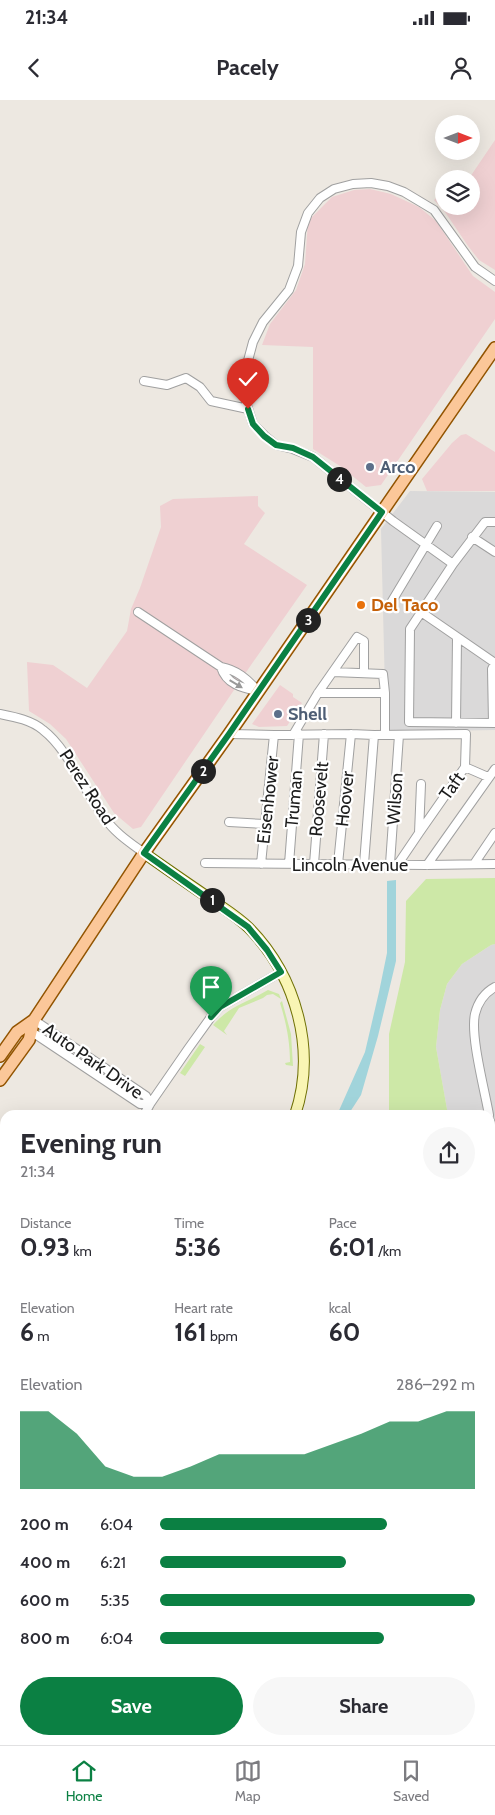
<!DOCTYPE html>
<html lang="en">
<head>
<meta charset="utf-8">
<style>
  :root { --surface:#fff; --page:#f7f7f7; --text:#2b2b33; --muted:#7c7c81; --line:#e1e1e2; --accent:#0b8043 }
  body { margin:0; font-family:Cabin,sans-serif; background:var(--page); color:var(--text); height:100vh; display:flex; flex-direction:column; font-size:19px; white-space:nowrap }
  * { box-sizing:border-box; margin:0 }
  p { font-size:16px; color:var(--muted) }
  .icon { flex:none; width:28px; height:28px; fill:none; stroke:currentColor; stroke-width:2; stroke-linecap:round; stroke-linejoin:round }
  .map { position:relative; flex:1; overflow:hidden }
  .sheet { position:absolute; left:0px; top:1010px; width:495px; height:635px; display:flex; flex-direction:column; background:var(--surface); border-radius:15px 15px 0 0; box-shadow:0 5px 20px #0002 }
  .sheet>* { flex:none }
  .needle { width:32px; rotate:90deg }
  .buttons { position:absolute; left:435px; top:15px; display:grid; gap:10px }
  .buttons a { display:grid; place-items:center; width:45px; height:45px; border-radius:50%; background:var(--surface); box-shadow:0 5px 20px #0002; font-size:25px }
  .pin { position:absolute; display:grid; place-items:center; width:42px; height:42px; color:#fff; margin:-51px -21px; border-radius:50% 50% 50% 0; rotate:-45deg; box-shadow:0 0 5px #0007 }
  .pin .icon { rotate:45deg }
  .km { position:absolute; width:25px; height:25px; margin:-12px; border-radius:50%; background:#222; color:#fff; font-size:14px; line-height:25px; text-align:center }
  .round { display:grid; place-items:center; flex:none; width:52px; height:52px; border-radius:26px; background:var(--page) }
  .head { display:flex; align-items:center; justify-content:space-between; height:85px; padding:0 20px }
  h1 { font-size:28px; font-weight:700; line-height:38px }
  .metrics { display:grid; grid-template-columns:repeat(3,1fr); gap:8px; height:85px; padding:5px 20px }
  .metrics div { display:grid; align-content:center }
  .metrics b { font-size:25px; font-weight:700 }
  .metrics small { font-size:14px; font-weight:400 }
  .metrics p { font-size:14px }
  .chart { height:140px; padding:10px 20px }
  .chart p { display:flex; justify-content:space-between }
  .chart svg { width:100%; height:90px; margin-top:5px; fill:var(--accent); opacity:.7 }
  .action { display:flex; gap:10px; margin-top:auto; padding:10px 20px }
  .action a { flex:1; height:58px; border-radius:30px; background:var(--accent); color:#fff; font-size:20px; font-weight:700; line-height:58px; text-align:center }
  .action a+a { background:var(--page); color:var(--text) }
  ul { padding:0 20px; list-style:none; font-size:16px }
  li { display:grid; grid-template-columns:80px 60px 1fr; align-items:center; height:38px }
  li i { height:12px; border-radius:6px; background:var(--accent) }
  .status { display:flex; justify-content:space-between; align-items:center; height:35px; padding:0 25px; background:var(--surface); direction:ltr }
  .status svg { height:14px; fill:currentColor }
  header { display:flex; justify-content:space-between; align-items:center; height:65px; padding:0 20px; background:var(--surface); font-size:22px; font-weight:700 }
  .tab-bar { display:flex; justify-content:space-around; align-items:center; height:70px; border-top:1px solid var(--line); background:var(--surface); font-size:14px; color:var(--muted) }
  .tab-bar a { display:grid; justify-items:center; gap:2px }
  .tab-bar .selected { color:var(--accent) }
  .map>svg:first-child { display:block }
</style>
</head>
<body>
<div class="status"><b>21:34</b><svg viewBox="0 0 49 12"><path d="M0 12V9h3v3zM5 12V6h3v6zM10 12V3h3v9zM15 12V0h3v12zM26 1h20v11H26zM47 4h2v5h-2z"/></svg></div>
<header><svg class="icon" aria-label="back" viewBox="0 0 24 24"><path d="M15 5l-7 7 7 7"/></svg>Pacely<svg class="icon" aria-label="person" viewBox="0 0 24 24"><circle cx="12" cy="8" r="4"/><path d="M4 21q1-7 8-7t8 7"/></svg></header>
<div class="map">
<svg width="495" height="1645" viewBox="0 0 495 1645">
  <defs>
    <pattern id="industrial-furrows" width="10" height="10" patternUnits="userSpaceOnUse" patternTransform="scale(1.25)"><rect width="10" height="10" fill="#e6d3e5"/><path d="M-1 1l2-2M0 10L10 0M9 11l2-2" fill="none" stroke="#c5b5c4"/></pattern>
  </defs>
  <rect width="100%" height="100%" fill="#ede8e1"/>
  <path fill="#dad9d9" d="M 410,391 L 495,392 L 495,630 L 386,632 L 381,429 Z
    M 495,844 L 495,1280 L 490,1280 L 490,1015 L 448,1015 L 436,947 L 440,910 L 447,884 L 462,864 L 491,845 Z
    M 490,1289 L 495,1289 L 495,1497 L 490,1497 Z"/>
  <path fill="#efd0d2" d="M 495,40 L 495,170 L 479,160 L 468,146 L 445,112 L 434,100 L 444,93 L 444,106 L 471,106 L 471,79 L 467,79 L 470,77 Z
    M 370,89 L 391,94 L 419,107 L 436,121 L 473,176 L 495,192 L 495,219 L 381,385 L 366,387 L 340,366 L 313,349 L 313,247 L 262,245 L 270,224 L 296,190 L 305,164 L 308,121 L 332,97 L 354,90 Z
    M 466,334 L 495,352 L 495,391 L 427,391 L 422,379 L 452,343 L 461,335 Z
    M 258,396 L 258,406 L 265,413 L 244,444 L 307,485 L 251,565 L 141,727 L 133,729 L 114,713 L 66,639 L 50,624 L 29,611 L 27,562 L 53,565 L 87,588 L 127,531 L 131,509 L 140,488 L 161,427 L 160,406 L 173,399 Z
    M 280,585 L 293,594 L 293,597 L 302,603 L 287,626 L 259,627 L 252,624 Z
    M 490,1522 L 495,1522 L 495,1645 L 0,1645 L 0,1631 L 5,1617 L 5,1640 L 490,1640 Z"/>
  <path fill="url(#industrial-furrows)" d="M 5,1421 L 5,1493 L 0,1493 L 0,1423 Z"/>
  <path fill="#cde8a7" d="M 495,778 L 495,844 L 491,845 L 462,864 L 447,884 L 440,910 L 436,947 L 448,1015 L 389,1015 L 389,934 L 405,862 L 406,801 L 426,779 Z
    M 268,890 L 279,894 L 281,899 L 273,894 L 267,895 L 263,898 L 239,908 L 224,931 L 227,935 L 213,925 C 231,905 246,903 268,890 Z
    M 282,901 L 291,934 L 293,966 L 286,965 L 285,963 L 290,962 C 290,941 286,922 280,903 Z
    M 200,944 L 205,947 L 185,976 L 180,973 Z"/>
  <path fill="#a1d4db" d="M 396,780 L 396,861 L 378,936 L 361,995 L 348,1015 L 337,1015 L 365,952 L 379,892 L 387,853 L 387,781 Z
    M 5,1557 L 5,1599 L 0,1613 L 0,1570 Z"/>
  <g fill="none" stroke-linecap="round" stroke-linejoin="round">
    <g stroke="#a0a0a0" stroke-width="10">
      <path id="street" d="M 144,281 L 167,285 L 186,278 L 200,287 L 211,301 L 248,309
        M 495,422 L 485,422 L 453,464 L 410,529 L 409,622 L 495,623
        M 472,437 L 495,452
        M 453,464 L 393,421 L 313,357 L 293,349 L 276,345 L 265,336 L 253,324 L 246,302 L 246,268 L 253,242 L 263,222 L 289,190 L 298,166 L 301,132 L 308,113 L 320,98 L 334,89 L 353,84 L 371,83 L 388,86 L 404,92 L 434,110 L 475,167 L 495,181
        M 392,501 L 437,426
        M 138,512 L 221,567 C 237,570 247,579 258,591
        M 421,512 L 495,563
        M 221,567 C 226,584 242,588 258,591
        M 333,572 L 383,574 L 385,593
        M 318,593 L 385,593 L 385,635
        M 0,614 C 15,617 31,620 43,630 C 69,650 83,690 104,717 C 114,732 129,742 144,753
        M 456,623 L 457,538
        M 493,623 L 492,569 L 495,563
        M 229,634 L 274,635 L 351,634 L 374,635 L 466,634 L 465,667 L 419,733
        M 293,635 L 318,593 L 357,537 L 364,541 L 364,573
        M 465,667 L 488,677
        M 229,722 L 265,724
        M 205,763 L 427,765 L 495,764
        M 261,764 L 274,635
        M 289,764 L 299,634
        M 314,764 L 324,634
        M 338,764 L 351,634
        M 364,764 L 374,635
        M 390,764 L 399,635
        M 398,764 L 419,733 L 421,684
        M 474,764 L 495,733
        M 427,765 L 495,669
        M 29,930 L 140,1004 L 150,1004 L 146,996 L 34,920
        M 144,1015 L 150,1004 L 188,949 L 211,917 L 220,907 L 281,872
        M 489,1015 C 485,991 470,936 475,914 C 478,902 484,893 495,887
        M 490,1021 L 495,1052
        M 0,1219 L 5,1220
        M 492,1274 L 495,1056
        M 0,1413 L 5,1402"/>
    </g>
    <g stroke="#6f7005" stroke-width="12">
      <path id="secondary" d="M 144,753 C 165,768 187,783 209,798 C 223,808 238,817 249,828 C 296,876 317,950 295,1015
        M 0,1506 L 5,1506
        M 490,1510 L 495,1510
        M 164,1645 L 164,1640"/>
    </g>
    <g stroke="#925401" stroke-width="14">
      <path id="primary" d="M 0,956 L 17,932 L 34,920
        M 0,980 L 29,940 L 34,920 L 144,753 L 229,634 L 495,248"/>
    </g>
    <use href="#street" stroke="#fff" stroke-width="8"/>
    <use href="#secondary" stroke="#f9f5b4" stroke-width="10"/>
    <use href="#primary" stroke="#fbc799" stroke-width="11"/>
  </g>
  <defs><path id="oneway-solid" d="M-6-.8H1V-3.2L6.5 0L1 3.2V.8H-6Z" transform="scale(1.25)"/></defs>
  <use fill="#999" href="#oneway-solid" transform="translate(236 584) rotate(31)"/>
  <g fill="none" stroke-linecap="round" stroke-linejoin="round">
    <g stroke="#fff" stroke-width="10">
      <path id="route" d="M 211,917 L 220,907 L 281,872 L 267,850 L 248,827 L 144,753 L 229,634 L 382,412 L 313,357 L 293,348 L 276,345 L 264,336 L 253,324 L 248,309"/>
    </g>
    <use href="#route" stroke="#0b8043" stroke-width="6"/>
  </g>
  <g fill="#5c6f8a" stroke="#fff" stroke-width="2">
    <circle cx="370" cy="367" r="5"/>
    <circle cx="278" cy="614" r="5"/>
  </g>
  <circle fill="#e8710a" stroke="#fff" stroke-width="2" cx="361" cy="505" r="5"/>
  <g text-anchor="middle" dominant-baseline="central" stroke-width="4.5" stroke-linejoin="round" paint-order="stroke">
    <g font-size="18" font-weight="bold" fill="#4e5e75" stroke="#fff" text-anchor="start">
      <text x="380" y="367">Arco</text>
      <text x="288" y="614">Shell</text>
    </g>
    <g font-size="18" font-weight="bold" fill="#c56008" stroke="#fff" text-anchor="start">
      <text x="371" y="505">Del Taco</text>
    </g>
    <g font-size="18" fill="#1c1c1c" stroke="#fff">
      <text transform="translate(452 686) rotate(-55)">Taft</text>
      <text transform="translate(87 687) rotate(57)">Perez Road</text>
      <text transform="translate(294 699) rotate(-85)">Truman</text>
      <text transform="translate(319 699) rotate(-85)">Roosevelt</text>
      <text transform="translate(345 699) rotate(-84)">Hoover</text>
      <text transform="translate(395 699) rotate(-86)">Wilson</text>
      <text transform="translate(268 700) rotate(-84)">Eisenhower</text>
      <text x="350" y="765">Lincoln Avenue</text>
      <text transform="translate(93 961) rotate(35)">Auto Park Drive</text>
    </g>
  </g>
</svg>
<div class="buttons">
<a><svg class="needle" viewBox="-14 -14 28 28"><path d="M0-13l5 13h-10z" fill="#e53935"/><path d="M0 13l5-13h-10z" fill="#7c7c81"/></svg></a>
<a><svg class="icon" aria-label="layers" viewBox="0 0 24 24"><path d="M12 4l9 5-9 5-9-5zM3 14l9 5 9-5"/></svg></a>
</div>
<div class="pin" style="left:211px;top:917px;background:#1e9e55"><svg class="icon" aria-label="arrive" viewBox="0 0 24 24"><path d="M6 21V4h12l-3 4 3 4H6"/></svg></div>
<div class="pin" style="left:248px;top:309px;background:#d93025"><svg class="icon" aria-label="check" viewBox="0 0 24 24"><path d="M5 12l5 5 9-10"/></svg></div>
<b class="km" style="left:212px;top:800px">1</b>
<b class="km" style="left:203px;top:671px">2</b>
<b class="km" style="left:308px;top:520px">3</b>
<b class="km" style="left:339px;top:379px">4</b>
<section class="sheet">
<div class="head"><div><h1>Evening run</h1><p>21:34</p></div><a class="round"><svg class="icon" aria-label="share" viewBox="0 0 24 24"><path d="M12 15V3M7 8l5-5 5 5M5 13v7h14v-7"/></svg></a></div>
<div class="metrics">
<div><p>Distance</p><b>0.93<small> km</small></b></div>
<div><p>Time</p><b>5:36</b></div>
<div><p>Pace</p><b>6:01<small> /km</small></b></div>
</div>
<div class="metrics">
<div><p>Elevation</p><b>6<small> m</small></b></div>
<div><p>Heart rate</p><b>161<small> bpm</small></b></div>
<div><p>kcal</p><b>60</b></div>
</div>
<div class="chart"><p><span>Elevation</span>286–292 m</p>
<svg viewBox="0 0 160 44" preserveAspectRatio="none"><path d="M0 44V6L10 6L20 17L30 33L40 38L50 38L60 33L70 27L80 27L90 27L100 27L110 22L120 17L130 11L140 11L150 6L160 6V44z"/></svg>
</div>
<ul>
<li><b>200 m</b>6:04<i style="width:72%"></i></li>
<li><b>400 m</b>6:21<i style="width:59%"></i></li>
<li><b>600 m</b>5:35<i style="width:100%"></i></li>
<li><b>800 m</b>6:04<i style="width:71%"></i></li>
</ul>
<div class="action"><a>Save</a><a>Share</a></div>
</section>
</div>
<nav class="tab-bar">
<a class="selected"><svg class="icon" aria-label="home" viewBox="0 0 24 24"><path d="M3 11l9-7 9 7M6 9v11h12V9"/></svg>Home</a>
<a><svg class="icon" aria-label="map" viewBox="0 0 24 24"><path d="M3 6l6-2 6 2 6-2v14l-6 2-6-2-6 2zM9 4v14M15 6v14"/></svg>Map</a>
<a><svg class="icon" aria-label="saved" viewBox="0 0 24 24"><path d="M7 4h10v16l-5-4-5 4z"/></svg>Saved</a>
</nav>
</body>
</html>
